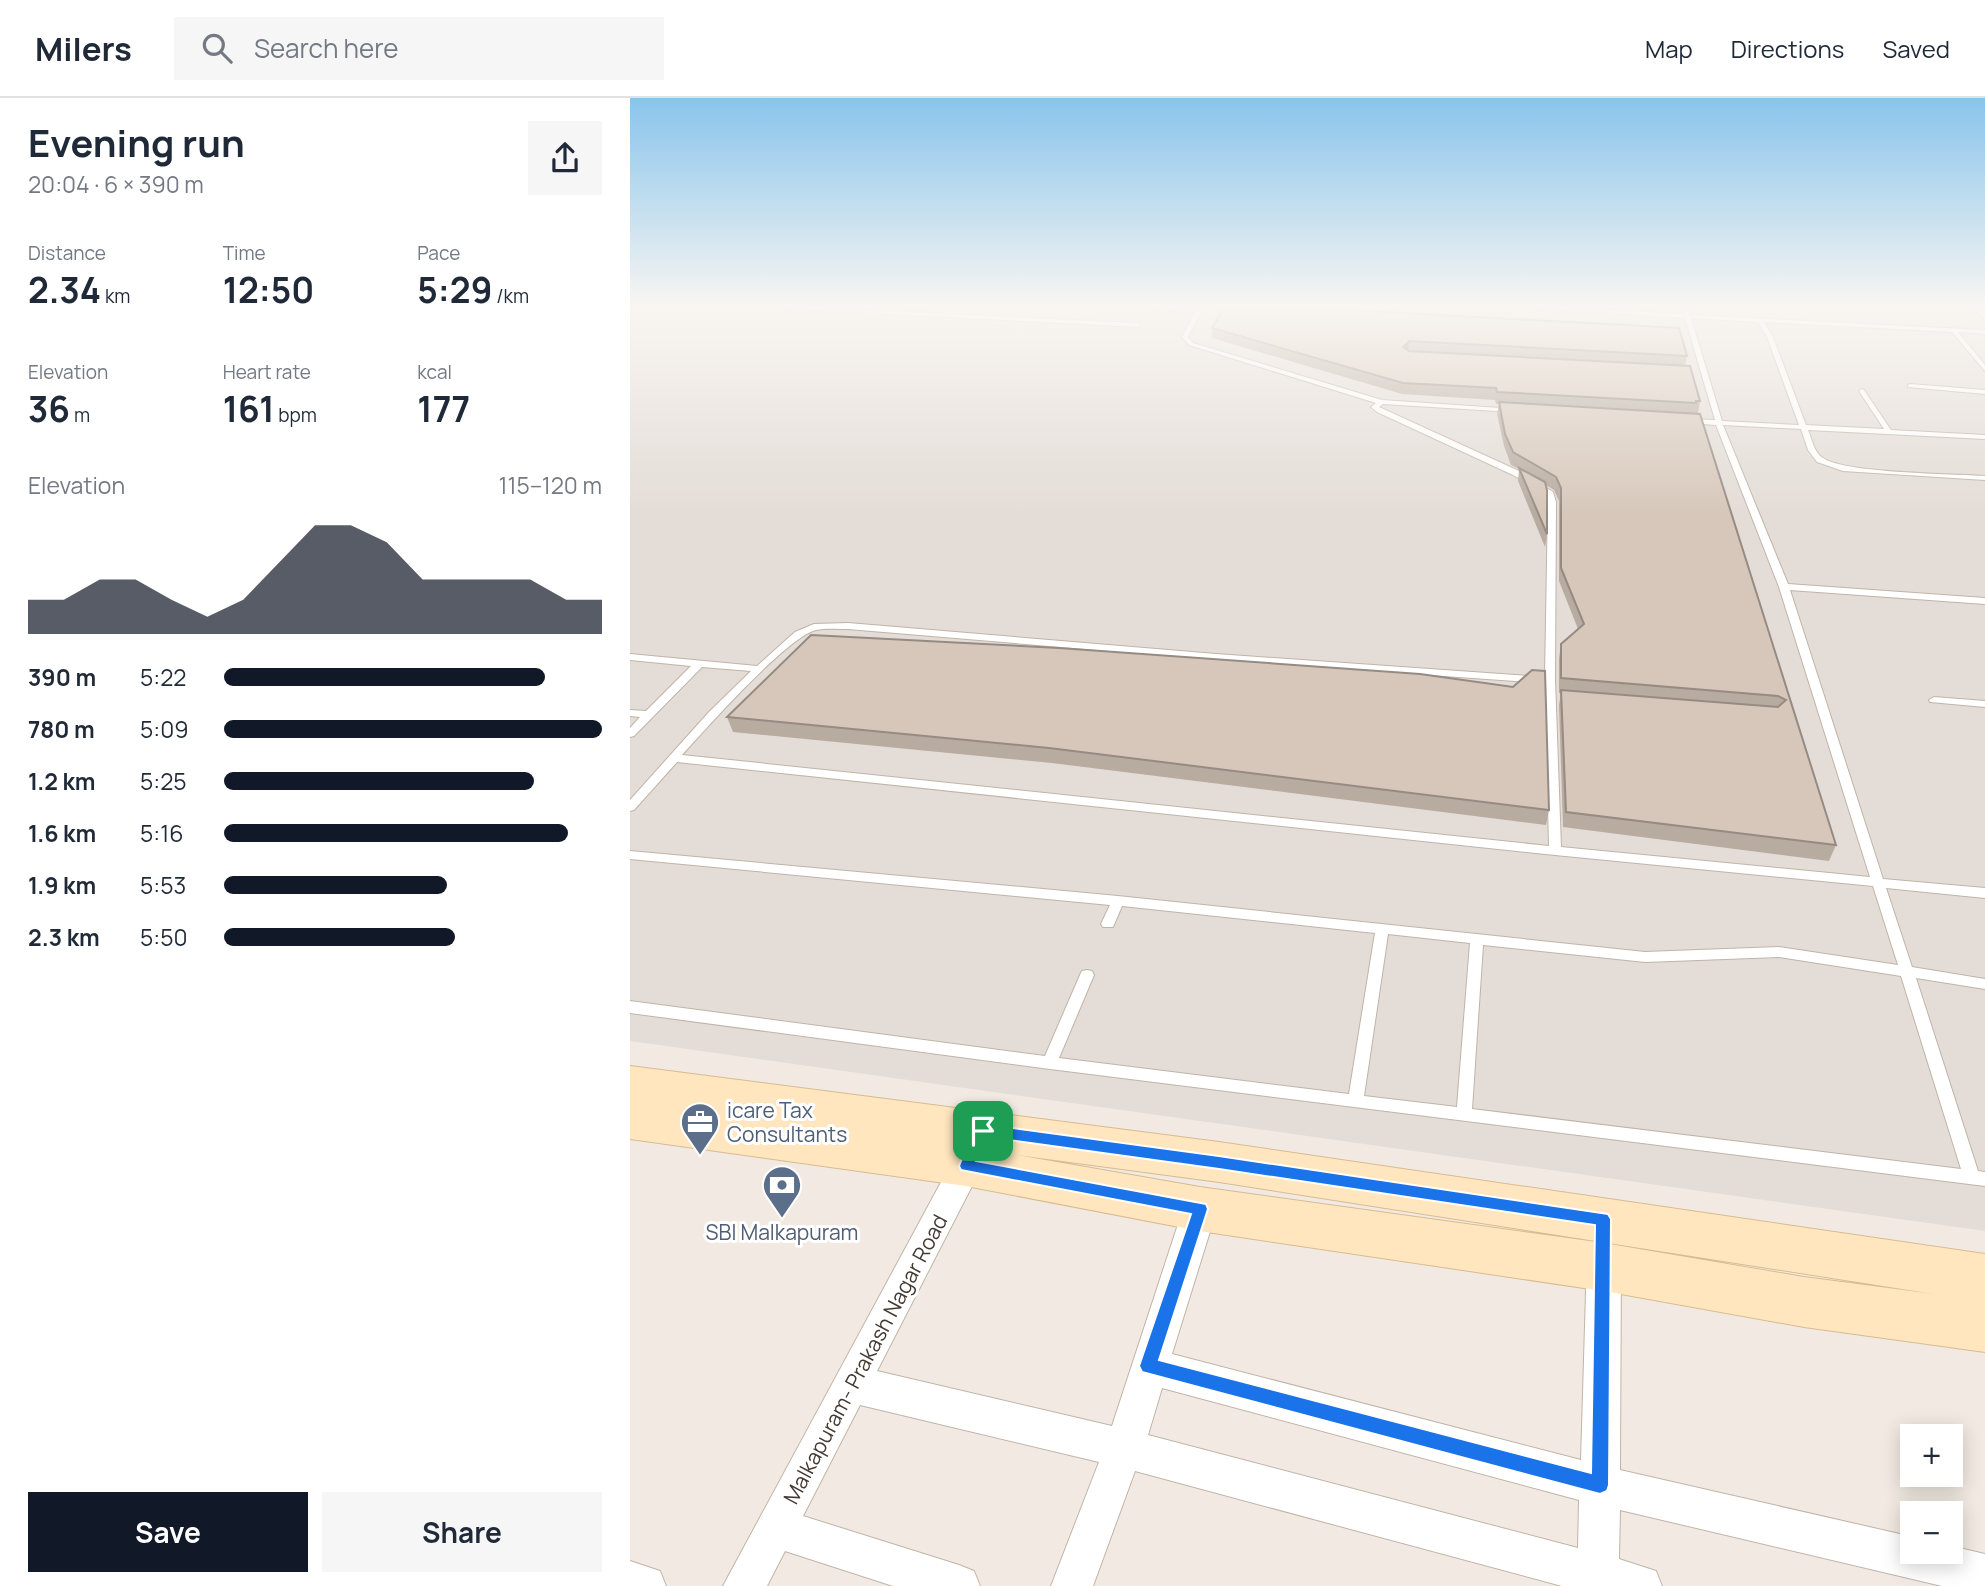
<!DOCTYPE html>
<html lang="en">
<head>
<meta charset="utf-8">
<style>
  :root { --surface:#fff; --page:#f6f6f7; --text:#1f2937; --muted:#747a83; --line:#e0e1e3; --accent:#111827 }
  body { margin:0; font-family:Manrope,sans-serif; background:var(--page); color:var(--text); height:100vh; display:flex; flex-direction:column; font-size:26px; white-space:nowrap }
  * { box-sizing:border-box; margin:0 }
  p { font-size:23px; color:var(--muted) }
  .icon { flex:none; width:38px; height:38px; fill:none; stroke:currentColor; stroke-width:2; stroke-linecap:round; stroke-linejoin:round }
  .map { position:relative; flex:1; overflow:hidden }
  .side { display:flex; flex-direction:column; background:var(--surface); width:630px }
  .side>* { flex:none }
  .buttons { position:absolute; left:1270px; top:1326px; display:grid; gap:14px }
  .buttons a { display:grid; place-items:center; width:63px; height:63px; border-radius:0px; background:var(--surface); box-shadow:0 4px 18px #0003; font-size:35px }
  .pin { position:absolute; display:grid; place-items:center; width:60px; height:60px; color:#fff; margin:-30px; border-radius:14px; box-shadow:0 4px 10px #0006 }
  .round { display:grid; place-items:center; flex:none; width:74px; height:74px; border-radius:0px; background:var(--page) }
  .headline { display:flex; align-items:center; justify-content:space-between; height:119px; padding:0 28px }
  h1 { font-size:38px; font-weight:700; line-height:52px }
  .metrics { display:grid; grid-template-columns:repeat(3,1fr); gap:10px; height:119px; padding:7px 28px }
  .metrics div { display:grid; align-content:center }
  .metrics b { font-size:35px; font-weight:700 }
  .metrics small { font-size:19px; font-weight:400 }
  .metrics p { font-size:19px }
  .chart { height:196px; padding:14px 28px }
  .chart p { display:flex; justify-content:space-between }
  .chart svg { width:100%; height:126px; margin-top:7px; fill:var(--accent); opacity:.7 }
  .action { display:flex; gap:14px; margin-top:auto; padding:14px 28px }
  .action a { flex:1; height:80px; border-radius:0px; background:var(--accent); color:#fff; font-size:28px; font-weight:700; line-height:80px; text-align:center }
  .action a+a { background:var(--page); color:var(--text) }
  ul { padding:0 28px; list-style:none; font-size:23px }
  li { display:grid; grid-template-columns:112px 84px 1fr; align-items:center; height:52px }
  li i { height:18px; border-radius:9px; background:var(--accent) }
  header { display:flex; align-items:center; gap:42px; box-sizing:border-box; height:98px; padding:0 35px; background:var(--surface); border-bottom:2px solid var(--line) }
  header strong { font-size:33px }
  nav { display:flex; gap:38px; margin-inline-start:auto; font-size:24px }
  .search { width:490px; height:63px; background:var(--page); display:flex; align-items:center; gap:18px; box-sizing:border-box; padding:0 24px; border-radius:0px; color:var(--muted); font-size:26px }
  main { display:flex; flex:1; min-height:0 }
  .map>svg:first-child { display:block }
</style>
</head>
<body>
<header>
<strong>Milers</strong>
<div class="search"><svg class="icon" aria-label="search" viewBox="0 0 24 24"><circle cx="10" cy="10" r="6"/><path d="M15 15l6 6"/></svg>Search here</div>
<nav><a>Map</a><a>Directions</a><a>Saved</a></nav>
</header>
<main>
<section class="side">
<div class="headline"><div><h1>Evening run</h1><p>20:04 · 6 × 390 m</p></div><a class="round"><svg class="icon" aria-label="share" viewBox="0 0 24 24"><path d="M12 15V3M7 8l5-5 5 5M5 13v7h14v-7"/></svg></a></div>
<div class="metrics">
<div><p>Distance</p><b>2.34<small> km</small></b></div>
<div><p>Time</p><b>12:50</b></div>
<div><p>Pace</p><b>5:29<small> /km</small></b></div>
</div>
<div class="metrics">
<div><p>Elevation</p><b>36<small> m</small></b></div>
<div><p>Heart rate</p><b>161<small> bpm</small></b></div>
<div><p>kcal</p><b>177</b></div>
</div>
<div class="chart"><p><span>Elevation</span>115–120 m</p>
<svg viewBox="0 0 160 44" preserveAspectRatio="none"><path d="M0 44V32L10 32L20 25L30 25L40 32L50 38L60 32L70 19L80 6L90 6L100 12L110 25L120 25L130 25L140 25L150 32L160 32V44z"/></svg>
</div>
<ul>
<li><b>390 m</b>5:22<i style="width:85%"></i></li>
<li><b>780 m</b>5:09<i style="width:100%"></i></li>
<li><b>1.2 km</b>5:25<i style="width:82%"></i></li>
<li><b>1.6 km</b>5:16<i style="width:91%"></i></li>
<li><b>1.9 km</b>5:53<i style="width:59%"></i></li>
<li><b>2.3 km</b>5:50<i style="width:61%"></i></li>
</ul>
<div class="action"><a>Save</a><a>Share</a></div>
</section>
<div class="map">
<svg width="1355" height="1488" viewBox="0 0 1355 1488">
  <rect width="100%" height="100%" fill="#f2eae2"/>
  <path fill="#e3dcd7" d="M 0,208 L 1355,208 L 1355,1133 L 0,943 Z"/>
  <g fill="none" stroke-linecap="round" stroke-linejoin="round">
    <g stroke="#c0b4a7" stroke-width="2">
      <path id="lane" d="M 104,208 L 151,208 L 508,225 L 511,227 L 508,229 Z
        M 495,208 L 567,210 L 574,208 L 558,239 L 563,245 L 752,302 L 885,311 L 887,312 L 883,314 L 753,306 L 749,309 L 889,373 L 923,394 L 926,404 L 925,582 L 931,749 L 1240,779 L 1149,489 L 1086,327 L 1058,325 L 1054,323 L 1058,321 L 1085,322 L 1055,220 L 861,208 L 903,208 L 1054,216 L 1051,208 L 1057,208 L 1060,217 L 1355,232 L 1355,236 L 1328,234 L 1355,267 L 1355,273 L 1322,234 L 1134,224 L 1143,239 L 1176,327 L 1254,331 L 1229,293 L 1232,291 L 1234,292 L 1261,332 L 1355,337 L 1355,341 L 1178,332 C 1182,341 1184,355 1193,360 C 1213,375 1324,376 1355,378 L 1355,382 L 1213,373 L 1187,364 L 1178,352 L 1171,331 L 1093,327 L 1158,486 L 1355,500 L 1355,506 L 1160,492 L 1253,781 L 1355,790 L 1355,800 L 1256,790 L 1282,869 L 1355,881 L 1355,891 L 1286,880 L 1348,1073 L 1355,1074 L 1355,1088 L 420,971 L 0,915 L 0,903 L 415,958 L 450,877 L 452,873 L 457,872 L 462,873 L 464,877 L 429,960 L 719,996 L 745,835 L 492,808 L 483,829 L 473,829 L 471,826 L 480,807 L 0,761 L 0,753 L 488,798 L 1015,854 L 1149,849 L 1268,867 L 1243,788 L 925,757 L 47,664 L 4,712 L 0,713 L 0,702 L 79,614 L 121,573 L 72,569 L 4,638 L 0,639 L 0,630 L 10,619 L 0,618 L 0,612 L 16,613 L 61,568 L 0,562 L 0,556 L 127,568 L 165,534 L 184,526 L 218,525 L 586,556 L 915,579 L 918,404 L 915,395 L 883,377 L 747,314 L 741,309 L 746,305 L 559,247 L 552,239 L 565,214 ZM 1061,220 L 1128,224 L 1137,239 L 1169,327 L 1092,323 ZM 218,531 L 586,562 L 915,585 L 919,748 L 52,657 C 75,632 157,539 186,532 C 195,530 208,531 218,531 ZM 758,836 L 840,845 L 827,1009 L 734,998 ZM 853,847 L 1015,864 L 1149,859 L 1271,878 L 1331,1071 L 842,1011 Z
        M 1341,208 L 1348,208 L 1355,216 L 1355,221 Z
        M 1280,286 L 1355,292 L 1355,296 L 1278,289 L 1278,287 Z
        M 1304,599 L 1355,603 L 1355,609 L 1300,604 L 1299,602 Z"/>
    </g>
    <g stroke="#c0b4a7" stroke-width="2">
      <path id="street" d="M 341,1045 L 352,1049 L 357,1059 L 247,1273 L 482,1328 L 553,1111 L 558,1100 L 570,1096 L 582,1100 L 587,1111 L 542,1256 L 951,1362 L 957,1160 L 962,1148 L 974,1144 L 986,1148 L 991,1160 L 990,1372 L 1283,1439 L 1283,1454 L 1321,1454 L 1321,1448 L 1355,1456 L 1355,1488 L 1312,1488 L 990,1412 L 989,1461 L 1026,1473 L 1032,1488 L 932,1488 L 505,1373 L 463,1488 L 421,1488 L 469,1364 L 230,1307 L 173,1418 L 329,1467 L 344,1473 L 350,1488 L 263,1488 L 155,1453 L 137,1488 L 93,1488 L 330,1049 ZM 532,1290 L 949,1402 L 948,1450 L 518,1337 Z
        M 0,1463 L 30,1473 L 36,1488 L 0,1488 Z"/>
    </g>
    <g stroke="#d7bb91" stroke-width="2">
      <path id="secondary" d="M 0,968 L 589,1044 L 1355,1156 L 1355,1254 L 1174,1229 L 974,1193 L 570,1133 L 336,1088 L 0,1041 ZM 387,1057 L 589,1084 L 1304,1196 L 1174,1179 L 974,1145 L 570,1089 Z"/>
    </g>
    <use href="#lane" fill="#fff" fill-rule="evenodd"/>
    <use href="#street" fill="#fff" fill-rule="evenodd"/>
    <use href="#secondary" fill="#ffe6be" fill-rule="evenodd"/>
  </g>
  <path fill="#b8aba0" d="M 582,230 L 1057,258 L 1055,267 L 1070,303 L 1068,315 L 1064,315 L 1206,747 L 1199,763 L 933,729 L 929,607 L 931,595 L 929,595 L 929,560 L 931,546 L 948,531 L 929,483 L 929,403 L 924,392 L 916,387 L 917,436 L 915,449 L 888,383 L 889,371 L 881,367 L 874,348 L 867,316 L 869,306 L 866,306 L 865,302 L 772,296 L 582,240 Z
    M 181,537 L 919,712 L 916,727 L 422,665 L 103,634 L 97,619 Z"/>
  <path fill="#968b82" d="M 779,243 L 778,254 L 773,249 Z"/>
  <path fill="#d6c7ba" stroke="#968b82" stroke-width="2" d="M 595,208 L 644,208 L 1049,230 L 1057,258 L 779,243 L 773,249 L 779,253 L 1060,268 L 1070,303 L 1066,303 L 1066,305 L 867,294 L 866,290 L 773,285 L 582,230 Z
    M 869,304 L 1070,316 L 1206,747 L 936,714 L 931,592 L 1148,609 L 1156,602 L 1148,598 L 931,580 L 931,546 L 954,526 L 931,470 L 931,390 L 926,379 L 883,354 L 875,336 Z
    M 889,370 L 915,384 L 917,392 L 917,436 Z
    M 181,537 L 429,550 L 790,576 L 883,589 L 902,572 L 915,573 L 919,712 L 419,650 L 97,619 Z"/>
  <linearGradient id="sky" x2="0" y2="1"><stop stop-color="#89c4ec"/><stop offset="0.5" stop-color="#f9f6f2"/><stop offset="1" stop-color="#f9f6f2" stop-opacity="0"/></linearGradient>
  <rect width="1355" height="417" fill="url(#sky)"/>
  <path fill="#1a73e8" stroke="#fff" stroke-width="2" fill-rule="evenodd" d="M 353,1026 L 589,1058 L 978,1116 L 981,1121 L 979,1387 L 977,1393 L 970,1396 L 512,1274 L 509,1268 L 561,1116 L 331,1072 L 329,1068 L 331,1063 L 348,1028 ZM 357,1039 L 589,1071 L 965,1127 L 961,1375 L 529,1262 L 578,1111 L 576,1106 L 346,1063 Z"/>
  <defs>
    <g id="office-pin" transform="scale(2.0125)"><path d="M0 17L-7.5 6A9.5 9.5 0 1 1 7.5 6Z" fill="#5c6f8a" stroke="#fff"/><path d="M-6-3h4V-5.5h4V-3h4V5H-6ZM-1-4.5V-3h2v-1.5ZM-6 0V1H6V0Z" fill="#fff"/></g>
    <g id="bank-pin" transform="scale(2.0125)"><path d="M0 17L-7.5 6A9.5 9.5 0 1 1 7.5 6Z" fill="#5c6f8a" stroke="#fff"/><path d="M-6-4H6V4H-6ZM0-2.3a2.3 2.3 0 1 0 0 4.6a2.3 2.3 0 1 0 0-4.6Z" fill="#fff"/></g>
  </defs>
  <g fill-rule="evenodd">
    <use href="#office-pin" x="70" y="1024"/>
    <use href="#bank-pin" x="152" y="1087"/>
  </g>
  <g text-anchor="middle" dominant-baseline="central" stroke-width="6" stroke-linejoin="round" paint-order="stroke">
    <g font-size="21" fill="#4e5e75" stroke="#fff" text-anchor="start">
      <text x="97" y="1012">icare Tax<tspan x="97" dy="24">Consultants</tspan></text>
      <text x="152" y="1134" text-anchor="middle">SBI Malkapuram</text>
    </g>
    <g font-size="21" fill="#433a32" stroke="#fff">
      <text transform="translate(235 1261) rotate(-62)">Malkapuram- Prakash Nagar Road</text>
    </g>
  </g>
</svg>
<div class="buttons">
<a>+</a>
<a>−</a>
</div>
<div class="pin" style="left:353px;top:1033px;background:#1e9e55"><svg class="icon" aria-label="arrive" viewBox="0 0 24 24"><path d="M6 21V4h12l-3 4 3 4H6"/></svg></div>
</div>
</main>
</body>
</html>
